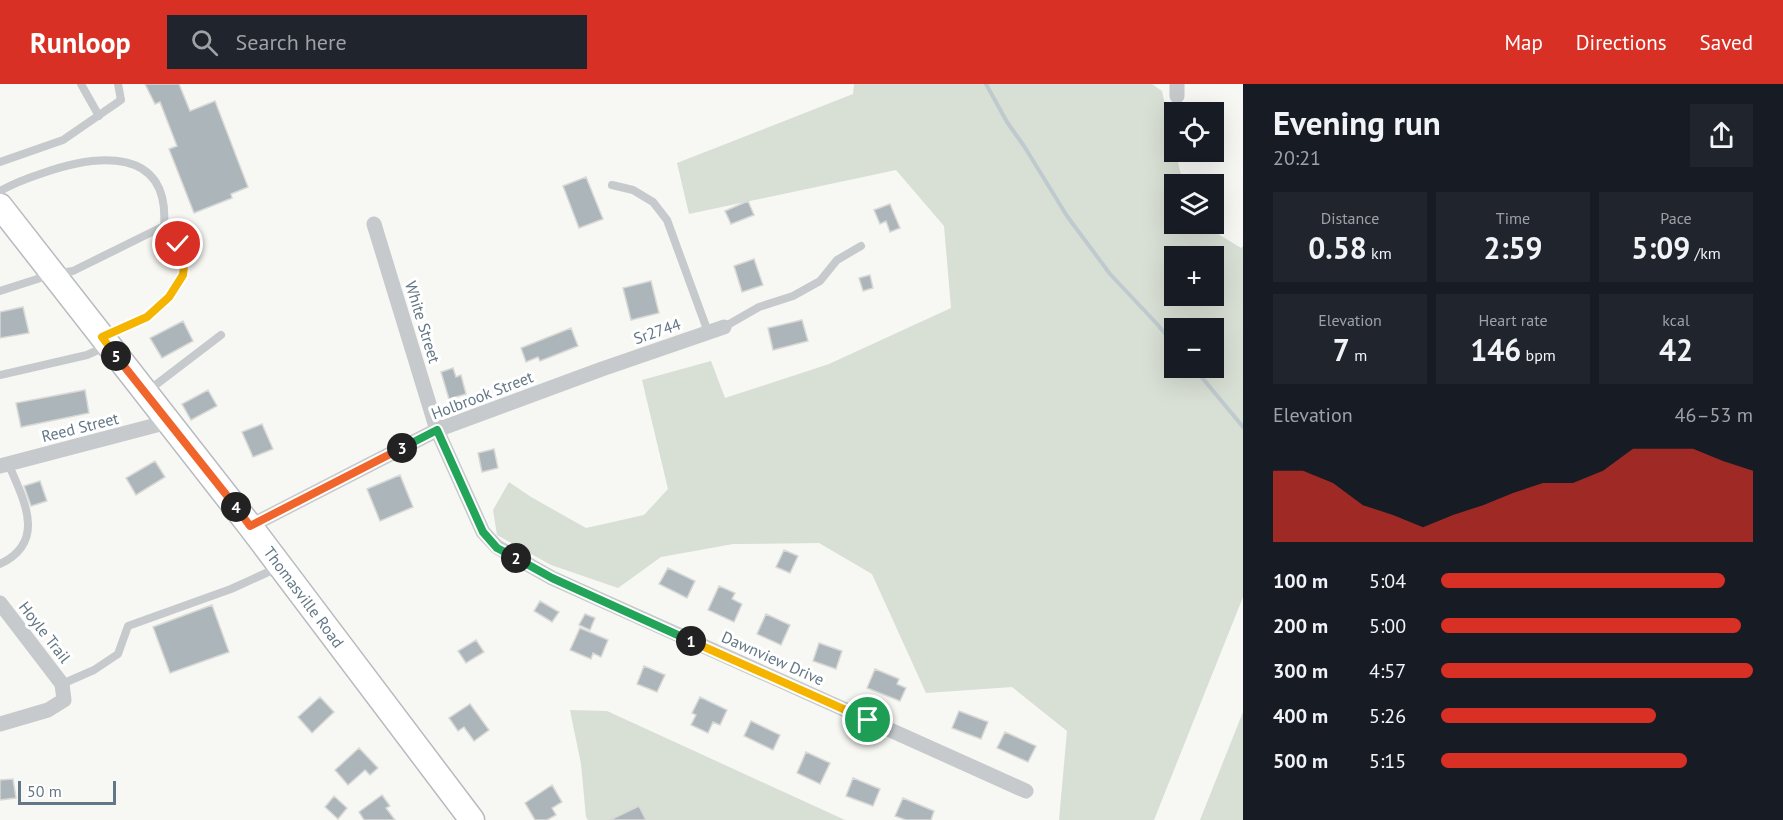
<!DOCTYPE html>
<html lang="en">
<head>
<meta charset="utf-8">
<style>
  :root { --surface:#171b24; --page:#20242c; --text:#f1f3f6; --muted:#9ea1a6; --accent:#d93025 }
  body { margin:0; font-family:"PT Sans",sans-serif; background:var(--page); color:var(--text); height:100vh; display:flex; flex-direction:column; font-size:22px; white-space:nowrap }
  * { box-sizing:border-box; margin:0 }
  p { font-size:20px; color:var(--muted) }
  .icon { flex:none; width:33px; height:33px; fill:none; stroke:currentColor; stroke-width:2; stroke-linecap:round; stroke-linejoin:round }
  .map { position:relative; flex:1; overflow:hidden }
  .sheet { display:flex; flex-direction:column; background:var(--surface); width:540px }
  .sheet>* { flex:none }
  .tools { position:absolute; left:1164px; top:18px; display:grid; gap:12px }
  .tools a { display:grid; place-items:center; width:60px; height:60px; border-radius:0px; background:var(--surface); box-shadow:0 6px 24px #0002; font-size:30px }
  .scale { position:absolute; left:18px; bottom:15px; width:98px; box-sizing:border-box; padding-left:6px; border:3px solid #637786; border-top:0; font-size:16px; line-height:21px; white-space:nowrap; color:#637786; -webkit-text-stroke:4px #fff; paint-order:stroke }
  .pin { position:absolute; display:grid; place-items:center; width:51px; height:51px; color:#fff; margin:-26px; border:3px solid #fff; border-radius:50%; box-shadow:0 2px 6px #0007 }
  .km { position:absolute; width:30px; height:30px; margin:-15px; border-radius:50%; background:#222; color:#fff; font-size:16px; line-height:30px; text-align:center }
  .round { display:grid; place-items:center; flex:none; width:63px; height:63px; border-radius:0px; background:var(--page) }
  .head { display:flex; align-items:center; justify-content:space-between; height:102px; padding:0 30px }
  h1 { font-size:33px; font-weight:700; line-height:45px }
  .figures { display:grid; grid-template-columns:repeat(3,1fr); gap:9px; height:102px; padding:6px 30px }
  .figures div { display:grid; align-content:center; border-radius:0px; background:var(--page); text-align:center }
  .figures b { font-size:30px; font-weight:700 }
  .figures small { font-size:16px; font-weight:400 }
  .figures p { font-size:16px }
  .chart { height:168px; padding:12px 30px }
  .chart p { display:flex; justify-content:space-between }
  .chart svg { width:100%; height:108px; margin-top:6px; fill:var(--accent); opacity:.7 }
  ul { padding:0 30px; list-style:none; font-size:20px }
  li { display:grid; grid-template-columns:96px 72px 1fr; align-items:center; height:45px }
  li i { height:15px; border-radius:8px; background:var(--accent) }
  header { display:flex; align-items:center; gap:36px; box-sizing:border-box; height:84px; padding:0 30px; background:var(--accent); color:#fff }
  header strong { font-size:28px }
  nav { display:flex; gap:33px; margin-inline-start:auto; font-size:21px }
  .search { width:420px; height:54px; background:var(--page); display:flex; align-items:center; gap:15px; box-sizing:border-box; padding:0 21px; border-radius:0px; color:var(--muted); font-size:22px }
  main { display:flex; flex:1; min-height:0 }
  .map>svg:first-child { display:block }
</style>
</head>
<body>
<header>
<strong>Runloop</strong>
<div class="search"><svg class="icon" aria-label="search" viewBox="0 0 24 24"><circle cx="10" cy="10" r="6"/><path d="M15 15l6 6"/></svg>Search here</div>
<nav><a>Map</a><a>Directions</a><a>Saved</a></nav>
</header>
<main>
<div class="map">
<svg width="1243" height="736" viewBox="0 0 1243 736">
  <rect width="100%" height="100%" fill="#f7f7f3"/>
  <path fill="#d8dfd4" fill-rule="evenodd" d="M 854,0 L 1152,0 L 1162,7 L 1183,100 L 1174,100 L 1174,140 L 1202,140 L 1241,164 L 1243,162 L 1243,513 L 1154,736 L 1059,736 L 1067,647 L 1012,603 L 926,609 L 872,490 L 819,459 L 733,460 L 661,473 L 618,504 L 551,481 L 497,451 L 493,426 L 509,398 L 531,413 L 586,444 L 644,431 L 668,405 L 642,296 L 711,277 L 725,314 L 829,280 L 951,224 L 944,142 L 896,86 L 689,130 L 677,79 L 853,10 ZM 1174,172 L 1214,172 L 1214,212 L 1174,212 ZM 1174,244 L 1214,244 L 1214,284 L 1174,284 Z
    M 570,626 L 607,627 L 845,736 L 588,736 L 586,733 L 581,680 Z
    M 1243,628 L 1243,736 L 1200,736 Z"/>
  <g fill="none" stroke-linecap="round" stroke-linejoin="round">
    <path stroke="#bfcacf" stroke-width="4" d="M 986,0 L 1007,38 L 1024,62 L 1067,132 L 1110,190 L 1158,241 L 1174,261
      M 1194,284 L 1243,343"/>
  </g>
  <path fill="#acb5ba" stroke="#d8d8d6" stroke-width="1.5" d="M 145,0 L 179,0 L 190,27 L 215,17 L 248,103 L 231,110 L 232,114 L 194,129 L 169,65 L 177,62 L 160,18 L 155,20 Z
    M 586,93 L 603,135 L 579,144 L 563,102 Z
    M 748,117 L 754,131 L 731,140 L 725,127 Z
    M 890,120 L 900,144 L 890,148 L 886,137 L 880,140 L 874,126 Z
    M 754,175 L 763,201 L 742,208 L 734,182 Z
    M 870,191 L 873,204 L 863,207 L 859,194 Z
    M 651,197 L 659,229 L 631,236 L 623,204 Z
    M 23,223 L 29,249 L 0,254 L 0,228 Z
    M 802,236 L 808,257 L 773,266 L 768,244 Z
    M 183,237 L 193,257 L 162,274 L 150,254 Z
    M 571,244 L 578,262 L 540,277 L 538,273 L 526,278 L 521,264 Z
    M 453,284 L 456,293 L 461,291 L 466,310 L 449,315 L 441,288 Z
    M 85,306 L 89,329 L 21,343 L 16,319 Z
    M 208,306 L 217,322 L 191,336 L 182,320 Z
    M 262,340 L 273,365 L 253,373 L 242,348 Z
    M 494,365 L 498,384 L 482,388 L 478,369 Z
    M 155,377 L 165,393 L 136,411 L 126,394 Z
    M 400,391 L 413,423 L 380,437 L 367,405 Z
    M 40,397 L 47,417 L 31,422 L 24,402 Z
    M 784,466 L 798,472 L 790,489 L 776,483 Z
    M 668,484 L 695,497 L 687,514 L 659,500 Z
    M 719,502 L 735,509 L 732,515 L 742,520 L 734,538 L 708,526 Z
    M 540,517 L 559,528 L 552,538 L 534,527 Z
    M 212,521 L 229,568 L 170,589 L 153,543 Z
    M 585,530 L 595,534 L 590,546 L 579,541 Z
    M 766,530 L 790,541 L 781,561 L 757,550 Z
    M 580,544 L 608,556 L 601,573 L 593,569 L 591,575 L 570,566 Z
    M 476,556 L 484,568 L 466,579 L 458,567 Z
    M 819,559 L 842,567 L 836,585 L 813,577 Z
    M 644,582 L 665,591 L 657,608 L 637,600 Z
    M 875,585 L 899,595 L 897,600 L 906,604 L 900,617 L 867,604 Z
    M 320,613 L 334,628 L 312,649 L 298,633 Z
    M 700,613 L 727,626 L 720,641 L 713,638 L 708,649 L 691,641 L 696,631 L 692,629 Z
    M 470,620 L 489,646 L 474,657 L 464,643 L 458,647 L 449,634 Z
    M 959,627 L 988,638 L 981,655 L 952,644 Z
    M 751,637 L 780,651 L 773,666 L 744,652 Z
    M 1005,648 L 1036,662 L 1028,678 L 997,664 Z
    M 359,664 L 378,684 L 370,691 L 365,686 L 348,701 L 335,686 Z
    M 806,668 L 830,679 L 820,700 L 797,689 Z
    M 853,694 L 880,705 L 873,722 L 846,712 Z
    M 13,695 L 16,714 L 0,716 L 0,696 Z
    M 552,701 L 562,718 L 552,724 L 556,731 L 547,736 L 535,736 L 525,719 Z
    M 382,711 L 390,722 L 386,724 L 395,736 L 364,736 L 359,728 Z
    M 334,712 L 347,724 L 338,735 L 325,723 Z
    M 903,714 L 934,727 L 931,736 L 906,736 L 895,732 Z
    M 639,722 L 646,736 L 610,736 Z"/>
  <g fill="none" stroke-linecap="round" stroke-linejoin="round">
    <g stroke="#b7bbbf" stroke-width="27">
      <path id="primary" d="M 0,122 L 250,442 L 472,736"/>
    </g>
    <path stroke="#c6cacd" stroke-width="8" d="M 81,0 L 99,32
      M 0,78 L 63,56 L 121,16 L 118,0
      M 612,101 L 633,106 L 653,118 L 667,136 L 708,248
      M 0,107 C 14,99 28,94 43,89 C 97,70 170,62 164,142 L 73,187 L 53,190 L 0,207
      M 724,243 L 759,223 L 793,212 L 820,197 L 837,176 L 861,162
      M 105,252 C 119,247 135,241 147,233 C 164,222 189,195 185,173 C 182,161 171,151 164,142
      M 0,291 L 87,271 L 107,262
      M 149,306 L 221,251
      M 0,480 C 48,457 23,415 8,379
      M 62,600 L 94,586 L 118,570 L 128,542 L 231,505 L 277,484"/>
    <path stroke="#c6cacd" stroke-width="15" d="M 1177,12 L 1177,0
      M 374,140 L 437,346 L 483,448 L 497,463 L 552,494 L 1026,707
      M 0,382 L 168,338
      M 250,442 L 437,346 L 602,285 L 724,243
      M 0,519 L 62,600 L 64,616 L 48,626 L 0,640"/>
    <use href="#primary" stroke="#fff" stroke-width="24"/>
  </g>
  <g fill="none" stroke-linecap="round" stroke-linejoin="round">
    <g stroke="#fff" stroke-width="12">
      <path id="split-1" d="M 691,557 L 868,636"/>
    </g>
    <g stroke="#fff" stroke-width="12">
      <path id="split-2" d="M 516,474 L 552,494 L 691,557"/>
    </g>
    <g stroke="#fff" stroke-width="12">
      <path id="split-3" d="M 402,364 L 437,346 L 483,448 L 497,464 L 516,474"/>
    </g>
    <g stroke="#fff" stroke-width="12">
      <path id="split-4" d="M 236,423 L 250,442 L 402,364"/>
    </g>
    <g stroke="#fff" stroke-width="12">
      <path id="split-5" d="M 116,272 L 236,423"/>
    </g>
    <g stroke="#fff" stroke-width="12">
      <path id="split-6" d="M 116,272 L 102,253 L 147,233 L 169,213 L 183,191 L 185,173 L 178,160"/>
    </g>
    <use href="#split-1" stroke="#f5b400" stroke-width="8"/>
    <use href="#split-2" stroke="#22a559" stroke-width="8"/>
    <use href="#split-3" stroke="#22a559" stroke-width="8"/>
    <use href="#split-4" stroke="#f0652b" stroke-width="8"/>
    <use href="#split-5" stroke="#f0652b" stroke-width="8"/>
    <use href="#split-6" stroke="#f5b400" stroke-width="8"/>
  </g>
  <g text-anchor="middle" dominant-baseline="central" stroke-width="6" stroke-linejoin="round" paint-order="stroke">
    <g font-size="16" fill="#637786" stroke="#fff">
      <text transform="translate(423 238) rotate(73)">White Street</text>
      <text transform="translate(657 247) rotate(-19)">Sr2744</text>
      <text transform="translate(482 311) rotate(-21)">Holbrook Street</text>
      <text transform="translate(80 343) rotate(-14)">Reed Street</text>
      <text transform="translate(304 513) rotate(53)">Thomasville Road</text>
      <text transform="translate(45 548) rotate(52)">Hoyle Trail</text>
      <text transform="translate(773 574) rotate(24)">Dawnview Drive</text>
    </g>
  </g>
</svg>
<div class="tools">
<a><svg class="icon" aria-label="locate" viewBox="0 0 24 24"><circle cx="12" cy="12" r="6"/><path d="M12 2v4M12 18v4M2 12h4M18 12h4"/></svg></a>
<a><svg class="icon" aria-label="layers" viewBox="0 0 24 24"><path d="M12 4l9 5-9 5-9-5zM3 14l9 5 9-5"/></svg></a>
<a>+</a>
<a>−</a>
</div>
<div class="scale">50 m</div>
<div class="pin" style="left:868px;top:636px;background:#1e9e55"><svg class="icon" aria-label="arrive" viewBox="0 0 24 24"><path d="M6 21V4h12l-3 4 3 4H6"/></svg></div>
<div class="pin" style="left:178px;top:160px;background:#d93025"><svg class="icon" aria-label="check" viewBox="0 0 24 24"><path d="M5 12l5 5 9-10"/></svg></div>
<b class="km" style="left:691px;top:557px">1</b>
<b class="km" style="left:516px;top:474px">2</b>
<b class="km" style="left:402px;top:364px">3</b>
<b class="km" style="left:236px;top:423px">4</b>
<b class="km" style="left:116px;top:272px">5</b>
</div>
<section class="sheet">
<div class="head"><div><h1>Evening run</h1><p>20:21</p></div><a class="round"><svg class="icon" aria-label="share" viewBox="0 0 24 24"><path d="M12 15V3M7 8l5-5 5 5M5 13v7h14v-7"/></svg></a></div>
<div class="figures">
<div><p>Distance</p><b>0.58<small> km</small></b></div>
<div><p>Time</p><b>2:59</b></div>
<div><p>Pace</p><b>5:09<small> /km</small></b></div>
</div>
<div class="figures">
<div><p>Elevation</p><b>7<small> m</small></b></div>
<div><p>Heart rate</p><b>146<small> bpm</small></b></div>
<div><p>kcal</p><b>42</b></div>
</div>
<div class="chart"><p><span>Elevation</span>46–53 m</p>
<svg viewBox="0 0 160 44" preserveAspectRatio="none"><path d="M0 44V15L10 15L20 20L30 29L40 33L50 38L60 33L70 29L80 24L90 20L100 20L110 15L120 6L130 6L140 6L150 11L160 15V44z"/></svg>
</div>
<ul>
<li><b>100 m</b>5:04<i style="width:91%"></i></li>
<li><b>200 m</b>5:00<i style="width:96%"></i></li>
<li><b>300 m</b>4:57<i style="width:100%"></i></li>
<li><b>400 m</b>5:26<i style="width:69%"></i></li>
<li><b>500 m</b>5:15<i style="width:79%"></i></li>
</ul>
</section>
</main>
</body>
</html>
